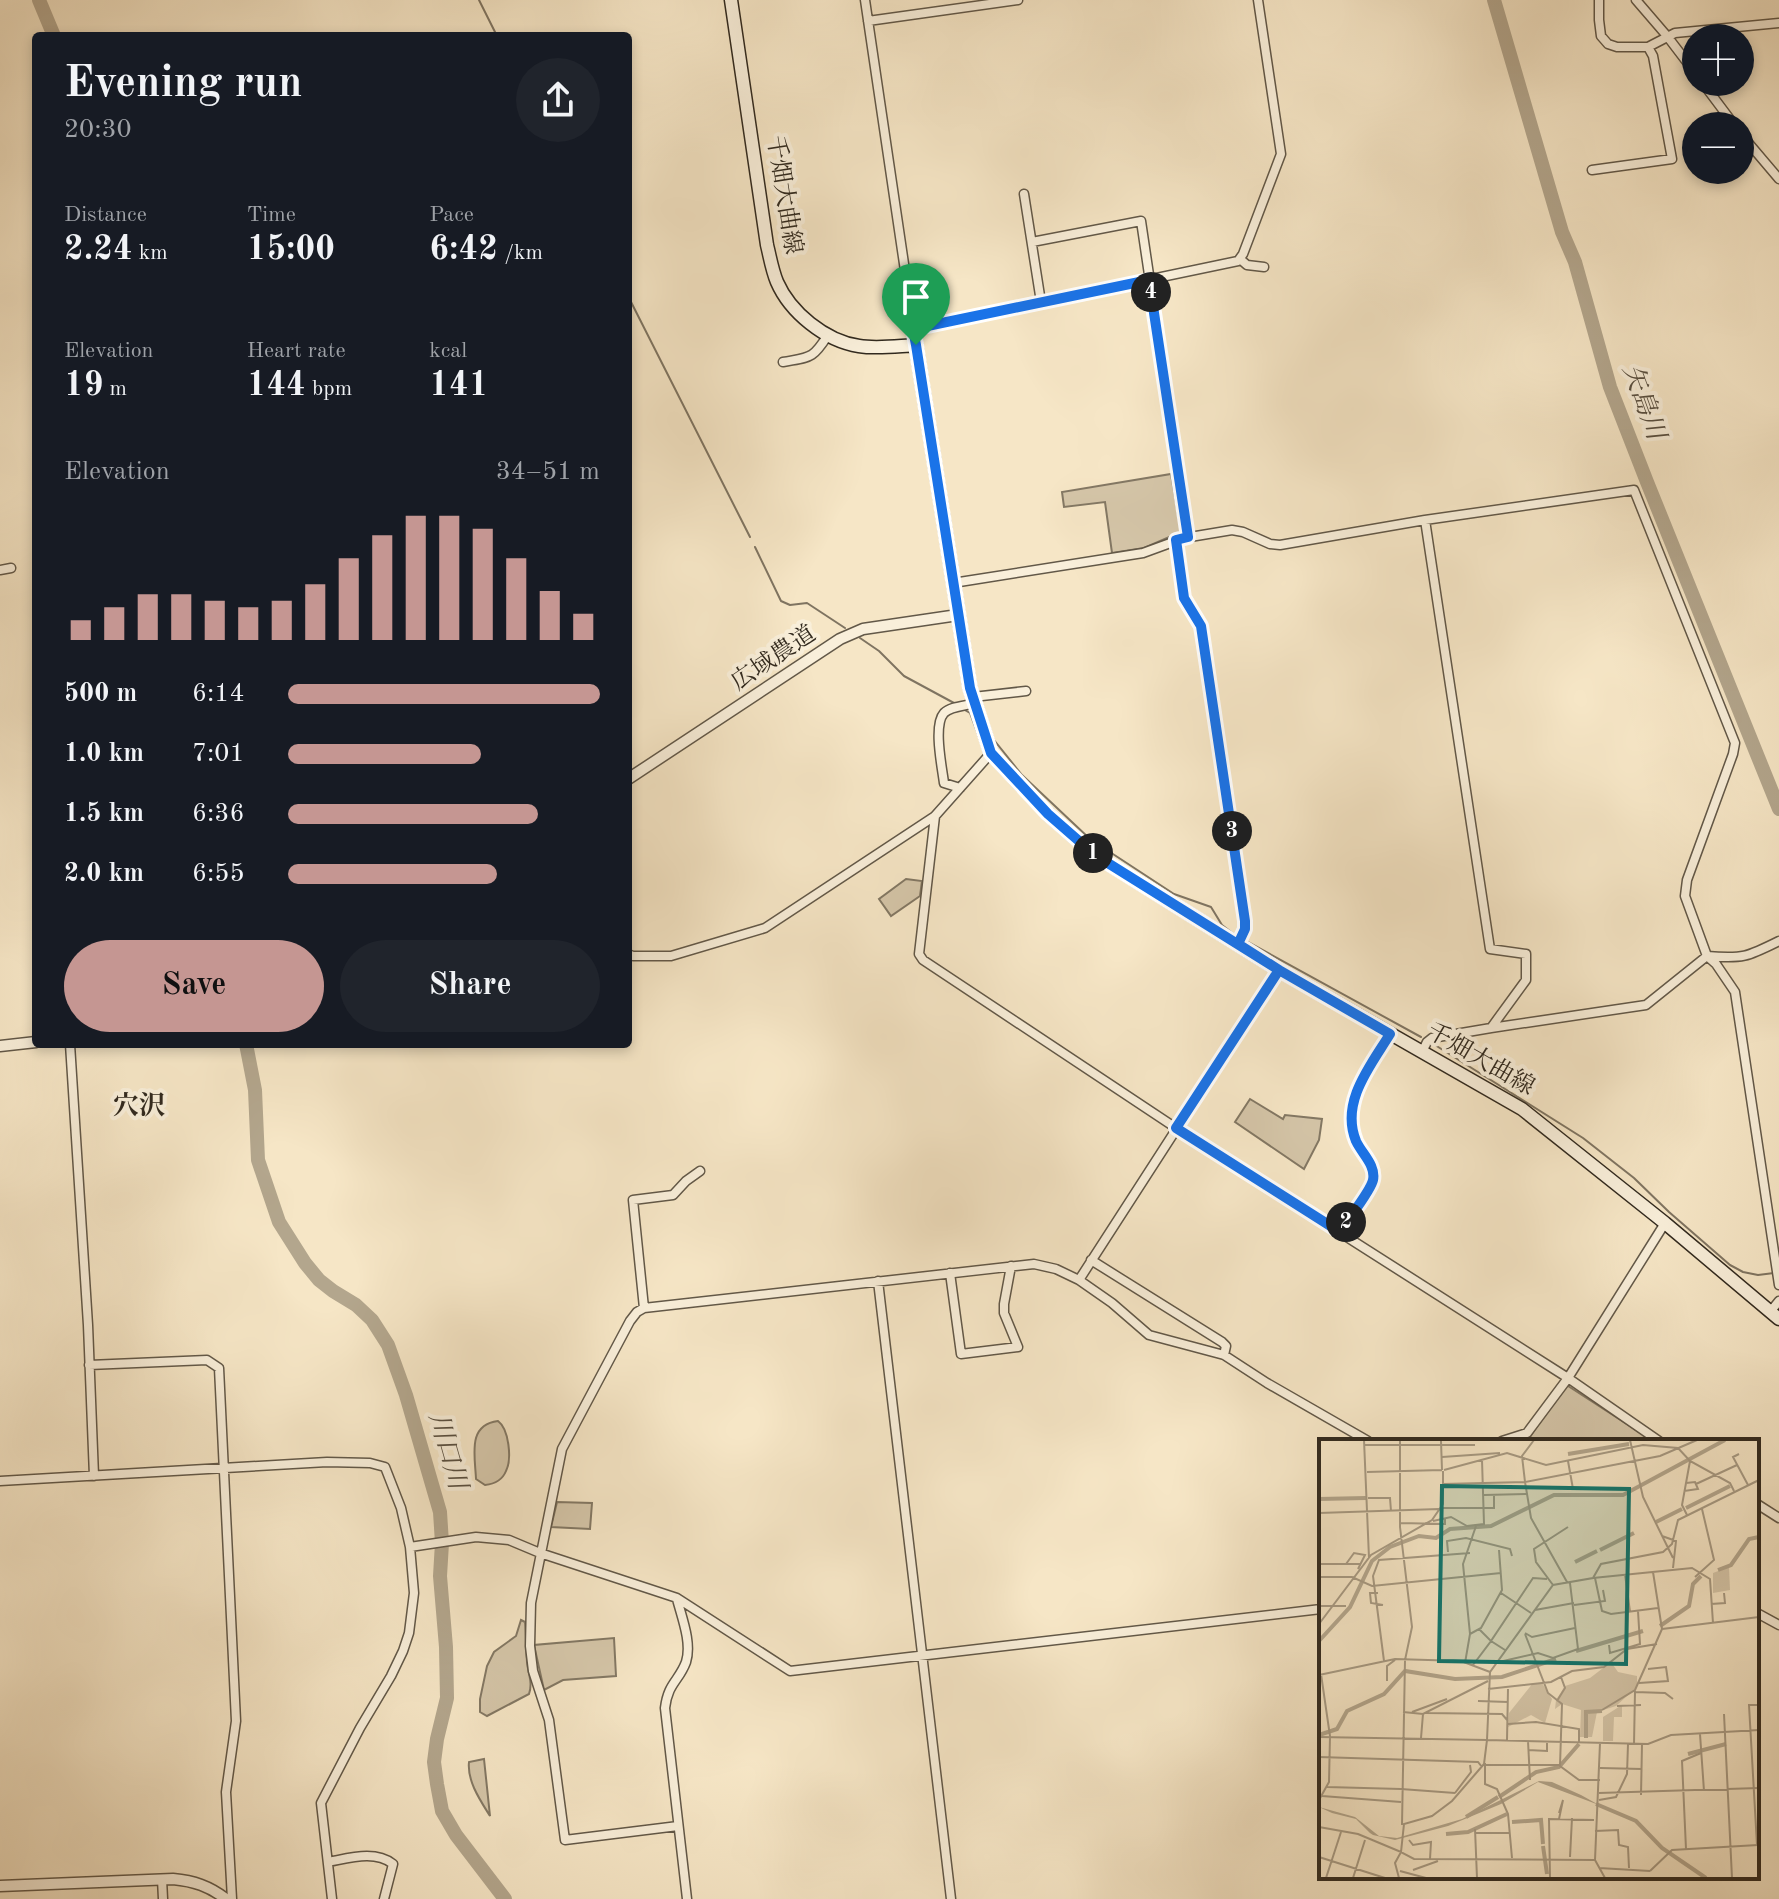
<!DOCTYPE html>
<html lang="en">
<head>
<meta charset="utf-8">
<style>
  :root { --surface:#171b24; --page:#20242c; --text:#f1f3f6; --muted:#9ea1a6; --accent:#c59692 }
  body { margin:0; font-family:"Old Standard TT","Noto Serif JP",serif; background:var(--page); color:var(--text); height:100vh; display:flex; flex-direction:column; font-size:30px; white-space:nowrap }
  * { box-sizing:border-box; margin:0 }
  p { font-size:26px; color:var(--muted) }
  .icon { flex:none; width:44px; height:44px; fill:none; stroke:currentColor; stroke-width:2; stroke-linecap:round; stroke-linejoin:round }
  .map { position:relative; flex:1; overflow:hidden }
  .details { position:absolute; left:32px; top:32px; width:600px; height:1016px; display:flex; flex-direction:column; background:var(--surface); border-radius:8px; box-shadow:0 4px 12px #0003 }
  .details>* { flex:none }
  .buttons { position:absolute; left:1682px; top:24px; display:grid; gap:16px }
  .buttons a { display:grid; place-items:center; width:72px; height:72px; border-radius:50%; background:var(--surface); box-shadow:0 4px 12px #0003; font-size:40px }
  .pin { position:absolute; display:grid; place-items:center; width:68px; height:68px; color:#fff; margin:-82px -34px; border-radius:50% 50% 50% 0; rotate:-45deg; box-shadow:0 0 8px #0007 }
  .pin .icon { rotate:45deg }
  .km { position:absolute; width:40px; height:40px; margin:-20px; border-radius:50%; background:#222; color:#fff; font-size:22px; line-height:40px; text-align:center }
  .round { display:grid; place-items:center; flex:none; width:84px; height:84px; border-radius:42px; background:var(--page) }
  .overview { display:flex; align-items:center; justify-content:space-between; height:136px; padding:0 32px }
  h1 { font-size:44px; font-weight:700; line-height:60px }
  .figures { display:grid; grid-template-columns:repeat(3,1fr); gap:12px; height:136px; padding:8px 32px }
  .figures div { display:grid; align-content:center }
  .figures b { font-size:34px; font-weight:700 }
  .figures small { font-size:22px; font-weight:400 }
  .figures p { font-size:22px }
  .chart { height:224px; padding:16px 32px }
  .chart p { display:flex; justify-content:space-between }
  .chart svg { width:100%; height:144px; margin-top:8px; stroke:var(--accent); stroke-width:6 }
  .button { display:flex; gap:16px; margin-top:auto; padding:16px 32px }
  .button a { flex:1; height:92px; border-radius:48px; background:var(--accent); color:#111; font-size:32px; font-weight:700; line-height:92px; text-align:center }
  .button a+a { background:var(--page); color:var(--text) }
  ul { padding:0 32px; list-style:none; font-size:26px }
  li { display:grid; grid-template-columns:128px 96px 1fr; align-items:center; height:60px }
  li i { height:20px; border-radius:10px; background:var(--accent) }
  .map>svg:first-child { display:block }
</style>
</head>
<body>
<div class="map">
<svg width="1779" height="1899" viewBox="0 0 1779 1899">
  <rect width="100%" height="100%" fill="#f6e6c6"/>
  <filter id="stains"><feTurbulence type="fractalNoise" baseFrequency=".0025" numOctaves="4"/><feColorMatrix values="0 0 0 0 .2 0 0 0 0 .09 0 0 0 0 .02 0 0 0 .5 -.17"/></filter>
  <radialGradient id="worn" r=".72"><stop offset=".6" stop-color="#630" stop-opacity="0"/><stop offset="1" stop-color="#630" stop-opacity=".3"/></radialGradient>
  <path fill="#d5c6a9" stroke="#837864" stroke-width="2" d="M 1171,474 L 1181,532 L 1144,548 L 1112,553 L 1105,502 L 1064,507 L 1062,492 Z
    M 906,879 L 922,881 L 920,896 L 891,916 L 879,899 Z
    M 1250,1099 L 1283,1119 L 1285,1115 L 1322,1119 L 1319,1140 L 1304,1169 L 1235,1122 Z
    M 1565,1384 L 1653,1441 L 1518,1441 L 1530,1437 Z
    M 498,1421 C 509,1429 512,1459 506,1471 C 502,1481 494,1484 485,1485 L 476,1479 C 475,1455 467,1425 498,1421 Z
    M 557,1502 L 592,1503 L 590,1529 L 551,1527 Z
    M 521,1620 L 525,1622 C 526,1635 526,1649 527,1662 C 528,1674 533,1682 529,1694 L 487,1716 L 480,1712 L 480,1699 L 487,1666 L 494,1652 L 516,1636 Z
    M 614,1638 L 616,1676 L 563,1680 L 544,1690 L 534,1645 Z
    M 484,1759 L 490,1816 C 480,1800 467,1781 469,1762 Z"/>
  <g fill="none" stroke-linecap="round" stroke-linejoin="round">
    <path stroke="#7f7461" stroke-width="2" d="M 479,0 L 497,36
      M 628,296 L 750,537
      M 755,547 L 781,601 L 790,605 L 807,603 L 845,628
      M 860,638 L 879,651 L 904,676 L 954,703
      M 963,709 L 970,713 L 980,740
      M 994,740 L 1022,775 L 1090,839 L 1174,894 L 1211,907 L 1222,925 L 1235,935
      M 1246,941 L 1421,1037
      M 1435,1045 L 1583,1138 L 1634,1178 L 1669,1212 L 1730,1265 L 1743,1272 L 1758,1275 L 1774,1273"/>
    <path stroke="#b3a68d" stroke-width="14" d="M 39,0 L 54,36
      M 1494,0 L 1562,232 L 1575,262 L 1610,387 L 1647,482 L 1779,809
      M 246,1044 L 255,1090 L 258,1160 L 279,1222 L 305,1263 L 319,1280 L 333,1291 L 356,1305 L 372,1320 L 388,1345 L 406,1395 L 440,1512 L 442,1543 L 440,1576 L 446,1647 L 447,1698 L 437,1739 L 434,1762 L 437,1784 L 442,1811 L 456,1835 L 505,1899"/>
    <g stroke="#625848" stroke-width="11">
      <path id="minor" d="M 865,0 L 916,345
        M 1599,0 L 1599,20 L 1601,36 L 1608,44 L 1617,47 L 1648,47 L 1675,33 L 1779,23
        M 1636,0 L 1667,36 L 1696,74
        M 868,21 L 1018,0
        M 1702,82 L 1735,126
        M 1740,133 L 1779,179
        M 1592,170 L 1672,159 L 1653,56 L 1648,47
        M 1024,194 L 1041,302
        M 1032,242 L 1141,221 L 1188,537
        M 1240,259 L 1247,265 L 1264,267
        M 913,329 L 1238,261 L 1243,254 L 1281,154 L 1258,0
        M 783,362 C 810,357 812,360 828,335
        M 1176,540 L 1184,598 L 1201,626 L 1245,921 L 1245,929 L 1238,944
        M 0,570 L 11,568
        M 953,583 L 1143,553 L 1184,538 L 1232,530 L 1243,532 L 1270,544 L 1280,545 L 1425,520 L 1634,490 L 1735,743 L 1733,754 L 1687,880 L 1685,896 L 1707,956 L 1716,964 L 1735,992 L 1779,1285
        M 973,697 L 1026,691
        M 960,788 L 944,783 C 942,767 933,725 944,713 C 951,706 966,706 975,703
        M 935,816 L 919,954 L 923,960 L 1176,1128 L 1568,1378 L 1665,1223
        M 628,954 L 633,956 L 671,956 L 765,928 L 935,816 L 991,753
        M 1491,1028 L 1646,1005 L 1707,956 C 1743,959 1747,957 1779,941
        M 70,1044 L 88,1325 L 94,1476
        M 1422,1052 L 1427,1042 L 1432,1038 L 1491,1028 L 1526,980 L 1526,954 L 1490,949 L 1425,520
        M 1340,1232 L 1372,1183 C 1376,1166 1364,1158 1357,1143 C 1338,1105 1371,1065 1390,1034
        M 1091,1260 L 1222,1342 L 1226,1346 L 1224,1355
        M 950,1273 L 961,1354 L 1018,1347 L 1004,1313 L 1004,1304 L 1011,1266
        M 1079,1280 L 1279,970
        M 878,1281 L 951,1899
        M 644,1308 L 633,1200 L 673,1195 L 686,1181 L 700,1171
        M 1770,1312 L 1779,1301
        M 89,1365 L 207,1360 L 219,1368 L 236,1721 L 226,1792 L 232,1899
        M 1502,1441 L 1527,1433 L 1568,1378 L 1659,1441
        M 0,1481 L 327,1462 L 370,1463 L 385,1467 L 401,1508 L 410,1547 L 414,1593 L 409,1633 L 403,1651 L 391,1676 L 360,1728 L 321,1803 L 332,1899
        M 1757,1504 L 1779,1518
        M 410,1547 L 476,1537 L 509,1540 L 540,1553 L 677,1598 L 790,1671 L 1321,1609
        M 677,1599 C 682,1618 692,1643 686,1662 C 679,1681 668,1683 665,1708 L 687,1899
        M 1757,1613 L 1779,1625
        M 678,1826 L 565,1840 L 549,1720 L 533,1671 L 530,1646 L 531,1603 L 562,1449 L 630,1321 L 637,1312 L 644,1308 L 1034,1264 L 1056,1269 L 1079,1280 L 1112,1303 L 1149,1335 L 1224,1355 L 1267,1383 L 1368,1441
        M 328,1862 C 350,1858 375,1850 393,1864 L 384,1899
        M 162,1879 L 163,1899"/>
    </g>
    <g stroke="#625848" stroke-width="13">
      <path id="tertiary" d="M 628,779 L 840,639 L 863,629 L 958,615
        M 0,1046 L 36,1042
        M 0,1886 L 173,1879 C 194,1881 209,1886 226,1899"/>
    </g>
    <g stroke="#31291e" stroke-width="15">
      <path id="secondary" d="M 731,0 L 767,245 C 770,257 772,270 777,282 C 790,312 825,341 859,346 C 877,349 897,346 916,345 L 970,688 L 991,753 L 1048,814 L 1095,855 L 1279,970 L 1522,1109 L 1665,1223 L 1779,1319"/>
    </g>
    <use href="#minor" stroke="#f9efda" stroke-width="8"/>
    <use href="#tertiary" stroke="#f9efda" stroke-width="10"/>
    <use href="#secondary" stroke="#f9efda" stroke-width="12"/>
  </g>
  <g fill="none" stroke-linecap="round" stroke-linejoin="round">
    <g stroke="#fff" stroke-width="16">
      <path id="route" d="M 916,345 L 970,688 L 991,753 L 1048,814 L 1095,855 L 1279,970 L 1390,1034 C 1371,1065 1340,1102 1356,1141 C 1362,1154 1376,1165 1373,1180 C 1371,1191 1347,1220 1340,1232 L 1176,1128 L 1279,970 L 1238,944 L 1245,929 L 1245,921 L 1201,626 L 1184,598 L 1176,540 L 1188,537 L 1149,280 L 913,329 L 916,345"/>
    </g>
    <use href="#route" stroke="#1a73e8" stroke-width="10"/>
  </g>
  <g text-anchor="middle" dominant-baseline="central" stroke-width="8" stroke-linejoin="round" paint-order="stroke">
    <g font-size="24" fill="#31291e" stroke="#f9efda">
      <text transform="translate(783 195) rotate(81)">千畑大曲線</text>
      <text transform="translate(774 659) rotate(-34)">広域農道</text>
      <text transform="translate(1480 1060) rotate(30)">千畑大曲線</text>
    </g>
    <g font-size="26" font-style="italic" fill="#584e3f" stroke="#f9efda">
      <text transform="translate(1643 402) rotate(70)">矢島川</text>
      <text transform="translate(447 1451) rotate(74)">川口川</text>
    </g>
    <g font-size="26" font-weight="bold" fill="#31291e" stroke="#f9efda">
      <text x="139" y="1107">穴沢</text>
    </g>
  </g>
  <g transform="translate(1319 1439)">
    <rect width="440" height="440" fill="#f6e6c6"/>
    <path d="M 410,128 L 411,151 L 394,154 L 394,134 ZM 292,223 L 299,233 L 318,237 L 318,248 L 297,267 L 278,273 L 273,298 L 261,298 L 262,271 L 243,265 L 236,270 L 237,261 L 246,247 L 271,239 ZM 214,244 L 223,244 L 233,260 L 226,284 L 212,276 L 189,288 L 190,274 ZM 303,266 L 303,278 L 295,278 L 294,302 L 284,302 L 284,278 Z" fill="#d5c6a9"/>
    <path d="M 220,342 L 233,343 L 262,356 L 280,366 L 219,343 L 182,365 L 129,387 L 76,401 L 54,396 L 51,394 L 37,380 L 13,374 L 0,368 L 36,378 L 60,397 L 78,399 L 143,380 Z" fill="#b3a68d"/>
    <path fill="none" stroke="#b3a68d" stroke-width="4" d="M 249,15 L 310,5M 0,60 L 47,59M 367,69 L 411,47M 337,83 L 363,70M 281,111 L 315,94M 256,123 L 278,112M 399,131 L 412,126 L 430,100 L 440,98M 341,187 L 370,167 L 374,145 L 382,137M 0,202 L 31,168 L 53,122 L 71,108 L 100,97 L 117,99 L 131,90 L 172,87 L 235,56 L 304,56 L 406,1M 257,212 L 324,192M 0,296 L 18,290 L 28,272 L 65,255 L 86,232 L 136,240 L 183,238 L 237,220M 267,299 L 267,273 L 283,272M 369,315 L 407,305M 180,358 L 217,333 L 240,328 L 260,305M 277,365 L 317,382 L 343,409 L 387,439M 147,378 L 179,358M 193,383 L 222,381 L 224,405M 127,395 L 149,393 L 188,375M 224,407 L 228,435"/>
    <path fill="none" stroke="#a79a83" stroke-width="2" d="M 45,1 L 50,119M 81,1 L 81,88 L 93,188 L 86,221 L 83,386M 311,1 L 324,58 L 354,119M 122,2 L 123,31M 45,6 L 156,6M 420,15 L 414,18 L 429,46M 123,18 L 181,14M 249,22 L 254,50M 125,31 L 188,14 L 227,26 L 324,6 L 359,9 L 371,22 L 411,44 L 415,52M 48,33 L 123,31M 124,45 L 206,43 L 203,17 L 215,1M 377,45 L 418,26M 365,52 L 379,50 L 376,43 L 367,44M 165,56 L 208,55M 49,59 L 71,59 L 72,72M 123,69 L 175,69 L 175,56M 0,74 L 120,70M 368,76 L 363,66 L 371,22M 114,82 L 132,78 L 148,87 L 165,85 L 163,21M 81,84 L 126,85 L 126,79M 343,97 L 357,102 L 354,129M 129,113 L 128,102 L 147,99 L 191,110 L 193,117M 0,125 L 41,125M 27,125 L 35,114 L 46,116 L 39,130M 334,133 L 343,190M 306,135 L 311,173M 0,138 L 33,138 L 53,147 L 182,134M 376,138 L 395,121 L 383,70M 274,139 L 373,129 L 391,140 L 394,184M 276,139 L 283,172 L 292,175 L 339,169M 248,143 L 212,79 L 206,43 L 341,17 L 378,1M 234,146 L 217,123 L 215,110 L 249,88M 59,154 L 51,154 L 52,164 L 64,166M 182,154 L 212,174M 392,165 L 406,164 L 405,154M 255,166 L 286,162 L 284,151M 0,167 L 27,167M 216,171 L 255,164M 0,185 L 52,116 L 113,81 L 124,65 L 124,32M 343,190 L 440,178M 206,194 L 213,198 L 256,189M 151,195 L 162,189 L 183,151 L 180,111M 206,195 L 229,254 L 243,265 L 241,327 L 260,341 L 281,341M 290,206 L 291,214 L 321,205 L 319,172M 186,211 L 172,202 L 214,139 L 228,140M 65,222 L 54,137 L 60,121 L 151,114M 180,223 L 219,214 L 234,219 L 259,210 L 251,144M 146,224 L 151,195 L 144,125 L 157,87M 154,226 L 172,202 L 160,190M 0,236 L 76,220 L 142,222 L 171,233 L 234,146 L 274,139 L 282,125 L 344,113 L 353,105 L 359,81 L 440,41M 68,242 L 68,227 L 76,221M 320,244 L 349,242 L 347,228 L 329,230M 169,250 L 232,243 L 253,232 L 285,228 L 308,210 L 338,205M 316,253 L 346,254 L 354,260M 159,262 L 189,263M 238,262 L 246,249 L 242,238M 298,267 L 322,266M 283,271 L 316,251 L 343,190M 84,273 L 104,275 L 169,242M 93,273 L 128,260M 107,274 L 183,275 L 189,282M 405,275 L 413,439M 189,285 L 217,283 L 260,290 L 260,303M 381,295 L 385,352M 0,298 L 168,301 L 171,233M 102,299 L 104,275M 188,301 L 189,250M 209,302 L 211,341M 281,304 L 276,421 L 286,439M 315,305 L 316,252M 209,311 L 228,312 L 228,303M 0,318 L 159,323 L 163,328M 166,324 L 166,345 L 178,350 L 189,375 L 193,419M 167,326 L 241,326M 281,329 L 323,330M 8,348 L 82,350M 82,350 L 136,354M 136,354 L 152,333 L 151,326M 280,354 L 440,349M 322,356 L 323,305M 3,357 L 82,363M 0,361 L 10,343 L 11,297 L 2,235M 280,361 L 297,358 L 308,335 L 309,305M 240,374 L 244,361 L 240,380M 0,388 L 39,395 L 82,413 L 85,385 L 113,377 L 133,362 L 165,325 L 168,301 L 329,305 L 352,296 L 440,291M 156,390 L 158,439M 276,392 L 299,391 L 300,406 L 309,408 L 310,429M 157,394 L 190,394M 90,401 L 94,406 L 112,403 L 111,420M 438,406 L 430,266 L 440,266M 367,410 L 363,322 L 382,314M 0,418 L 66,439M 251,418 L 253,379M 280,429 L 331,432M 94,431 L 119,422M 81,432 L 107,439M 331,432 L 353,411 L 439,406M 7,439 L 22,393M 34,439 L 46,401M 80,439 L 76,424 L 82,413 L 95,420 L 276,421M 231,439 L 230,380 L 275,381"/>
    <path fill="#0f766e" fill-opacity="0.15" stroke="#0f766e" stroke-width="4" d="M 123,47 L 310,50 L 307,225 L 120,222 Z"/>
    <rect width="440" height="440" fill="none" stroke="#31291e" stroke-width="4"/>
  </g>
  <rect width="100%" height="100%" filter="url(#stains)"/>
  <rect width="100%" height="100%" fill="url(#worn)"/>
</svg>
<div class="buttons">
<a>+</a>
<a>−</a>
</div>
<div class="pin" style="left:916px;top:345px;background:#1e9e55"><svg class="icon" aria-label="arrive" viewBox="0 0 24 24"><path d="M6 21V4h12l-3 4 3 4H6"/></svg></div>
<b class="km" style="left:1093px;top:853px">1</b>
<b class="km" style="left:1346px;top:1222px">2</b>
<b class="km" style="left:1232px;top:831px">3</b>
<b class="km" style="left:1151px;top:292px">4</b>
<section class="details">
<div class="overview"><div><h1>Evening run</h1><p>20:30</p></div><a class="round"><svg class="icon" aria-label="share" viewBox="0 0 24 24"><path d="M12 15V3M7 8l5-5 5 5M5 13v7h14v-7"/></svg></a></div>
<div class="figures">
<div><p>Distance</p><b>2.24<small> km</small></b></div>
<div><p>Time</p><b>15:00</b></div>
<div><p>Pace</p><b>6:42<small> /km</small></b></div>
</div>
<div class="figures">
<div><p>Elevation</p><b>19<small> m</small></b></div>
<div><p>Heart rate</p><b>144<small> bpm</small></b></div>
<div><p>kcal</p><b>141</b></div>
</div>
<div class="chart"><p><span>Elevation</span>34–51 m</p>
<svg viewBox="0 0 160 44" preserveAspectRatio="none"><path d="M5 44V38M15 44V34M25 44V30M35 44V30M45 44V32M55 44V34M65 44V32M75 44V27M85 44V19M95 44V12M105 44V6M115 44V6M125 44V10M135 44V19M145 44V29M155 44V36"/></svg>
</div>
<ul>
<li><b>500 m</b>6:14<i style="width:100%"></i></li>
<li><b>1.0 km</b>7:01<i style="width:62%"></i></li>
<li><b>1.5 km</b>6:36<i style="width:80%"></i></li>
<li><b>2.0 km</b>6:55<i style="width:67%"></i></li>
</ul>
<div class="button"><a>Save</a><a>Share</a></div>
</section>
</div>
</body>
</html>
